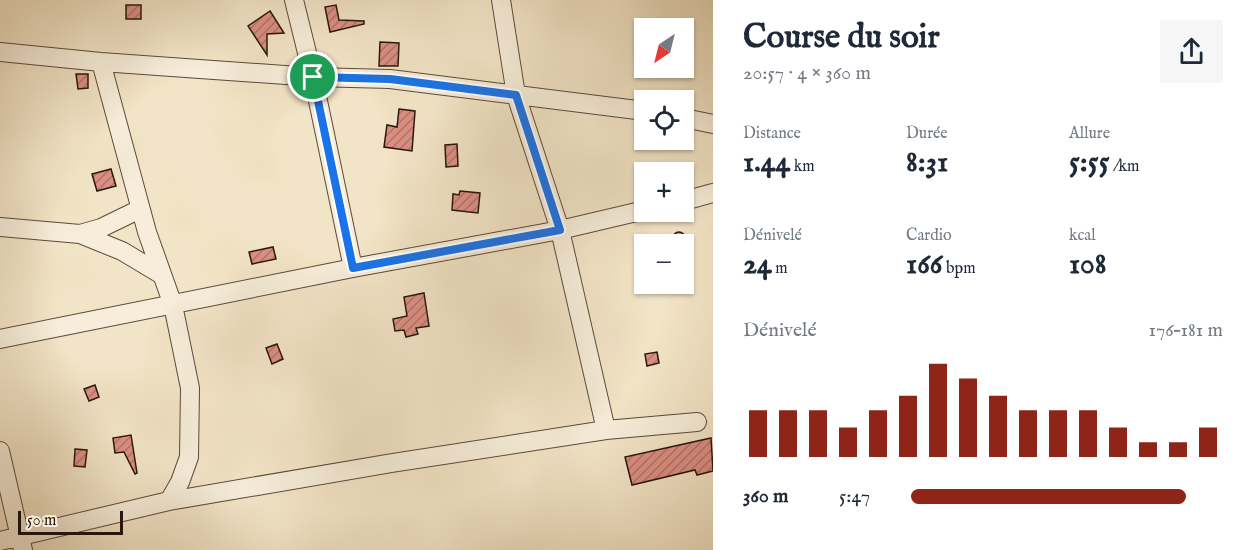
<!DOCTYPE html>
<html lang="fr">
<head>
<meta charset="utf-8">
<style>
  :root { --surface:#fff; --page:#f6f6f7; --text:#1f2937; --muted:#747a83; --accent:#8f2418 }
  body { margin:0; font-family:"IM FELL English",serif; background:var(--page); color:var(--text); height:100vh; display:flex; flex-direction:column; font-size:22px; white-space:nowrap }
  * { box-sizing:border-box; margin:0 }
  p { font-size:20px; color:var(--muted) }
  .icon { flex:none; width:33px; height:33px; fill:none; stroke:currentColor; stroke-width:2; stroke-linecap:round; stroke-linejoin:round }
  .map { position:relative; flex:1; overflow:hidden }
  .sheet { display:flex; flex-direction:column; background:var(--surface); width:540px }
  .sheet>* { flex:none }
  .needle { width:39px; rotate:215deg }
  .controls { position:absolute; left:634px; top:18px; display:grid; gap:12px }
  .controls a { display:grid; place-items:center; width:60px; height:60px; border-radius:0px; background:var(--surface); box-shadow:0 2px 4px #0004; font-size:30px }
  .scale { position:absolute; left:18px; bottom:15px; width:105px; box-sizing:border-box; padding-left:6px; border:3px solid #27170c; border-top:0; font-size:16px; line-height:21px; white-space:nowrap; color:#27170c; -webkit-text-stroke:4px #f7edda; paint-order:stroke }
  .pin { position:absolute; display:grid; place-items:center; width:51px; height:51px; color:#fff; margin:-26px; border:3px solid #fff; border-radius:50%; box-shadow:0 2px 6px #0007 }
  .round { display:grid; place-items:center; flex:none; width:63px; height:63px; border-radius:0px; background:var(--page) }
  .overview { display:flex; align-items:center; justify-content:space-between; height:102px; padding:0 30px }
  h1 { font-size:33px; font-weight:700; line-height:45px }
  .stats { display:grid; grid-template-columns:repeat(3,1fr); gap:9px; height:102px; padding:6px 30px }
  .stats div { display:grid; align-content:center }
  .stats b { font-size:30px; font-weight:700 }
  .stats small { font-size:16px; font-weight:400 }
  .stats p { font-size:16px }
  .chart { height:168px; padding:12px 30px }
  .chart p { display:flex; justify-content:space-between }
  .chart svg { width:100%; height:108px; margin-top:6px; stroke:var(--accent); stroke-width:6 }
  ul { padding:0 30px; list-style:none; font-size:20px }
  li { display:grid; grid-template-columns:96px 72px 1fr; align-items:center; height:45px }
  li i { height:15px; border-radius:8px; background:var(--accent) }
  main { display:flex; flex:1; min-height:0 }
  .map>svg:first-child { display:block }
</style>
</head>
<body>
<main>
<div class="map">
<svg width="713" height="550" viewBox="0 0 713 550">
  <defs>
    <pattern id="building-hatch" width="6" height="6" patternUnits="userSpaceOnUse" patternTransform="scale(1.5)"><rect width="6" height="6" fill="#dc8f83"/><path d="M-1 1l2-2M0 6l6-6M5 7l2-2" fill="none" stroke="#b2746a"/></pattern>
  </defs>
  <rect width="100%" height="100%" fill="#f2e4c6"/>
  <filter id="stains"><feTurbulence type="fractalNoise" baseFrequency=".00333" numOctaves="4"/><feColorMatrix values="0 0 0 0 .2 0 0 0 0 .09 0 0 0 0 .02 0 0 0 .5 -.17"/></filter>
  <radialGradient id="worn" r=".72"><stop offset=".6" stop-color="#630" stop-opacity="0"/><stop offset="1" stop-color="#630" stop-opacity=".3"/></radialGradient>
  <path fill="url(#building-hatch)" stroke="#27170c" stroke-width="1.5" d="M 126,5 L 141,5 L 141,19 L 126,19 Z
    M 336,5 L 339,20 L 364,21 L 364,24 L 330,32 L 325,7 Z
    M 270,11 L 284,33 L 267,34 L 267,55 L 248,26 Z
    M 380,42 L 399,43 L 398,66 L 379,66 Z
    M 76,74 L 88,74 L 88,88 L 78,89 Z
    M 399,109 L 415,111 L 412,151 L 384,147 L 387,125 L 397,127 Z
    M 457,144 L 458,166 L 446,167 L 445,145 Z
    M 111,169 L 116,186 L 97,191 L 92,174 Z
    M 460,191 L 480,193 L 478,213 L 452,210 L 453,194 L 459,195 Z
    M673 238a6 6 0 1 1 12 0a6 6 0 1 1-12 0Z
    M 273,247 L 276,259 L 252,264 L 249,252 Z
    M 424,293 L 429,326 L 416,328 L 418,334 L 406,337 L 404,330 L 395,331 L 393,319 L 407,316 L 404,297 Z
    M 277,344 L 283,359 L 272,364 L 266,348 Z
    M 657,352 L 659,363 L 647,366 L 645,354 Z
    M 95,385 L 99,397 L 89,401 L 84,389 Z
    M 131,435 L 137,473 L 135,474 L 124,452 L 115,453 L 113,438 Z
    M 711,438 L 713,471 L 697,475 L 695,470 L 632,485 L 625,457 Z
    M 75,449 L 87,450 L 85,467 L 74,466 Z"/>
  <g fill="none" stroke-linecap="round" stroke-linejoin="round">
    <g stroke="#5a4a3a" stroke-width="20">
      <path id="minor" d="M 294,0 L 313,77 L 353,268
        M 501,0 L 516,95 L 560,230 L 606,430
        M 0,52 L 101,62 L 313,77 L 390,79 L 645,111
        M 101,62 L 147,232 L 173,305 L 190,388 L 189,457 L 180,482 L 169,501
        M 684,118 L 713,124
        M 684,201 L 713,193
        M 0,227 L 80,234 L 122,251 L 162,275
        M 80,234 L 101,228 L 140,209
        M 0,339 L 353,268 L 560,230 L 645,210
        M 0,451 L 23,550
        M 0,541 L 169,501 L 392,463 L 606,430 L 697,422"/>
    </g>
    <use href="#minor" stroke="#f7edda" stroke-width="18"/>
  </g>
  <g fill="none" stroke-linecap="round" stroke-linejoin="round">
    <g stroke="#fff" stroke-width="12">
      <path id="route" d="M 313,77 L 390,79 L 516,95 L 560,230 L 353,268 Z"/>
    </g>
    <use href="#route" stroke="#1a73e8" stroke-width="8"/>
  </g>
  <rect width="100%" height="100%" filter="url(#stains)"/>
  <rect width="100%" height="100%" fill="url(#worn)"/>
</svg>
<div class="controls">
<a><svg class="needle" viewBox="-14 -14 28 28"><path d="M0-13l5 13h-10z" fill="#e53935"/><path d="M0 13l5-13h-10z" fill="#747a83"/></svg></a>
<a><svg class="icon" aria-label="locate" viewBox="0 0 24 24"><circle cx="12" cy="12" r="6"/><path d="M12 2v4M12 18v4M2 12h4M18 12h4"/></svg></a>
<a>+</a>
<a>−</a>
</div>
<div class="scale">50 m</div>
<div class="pin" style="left:313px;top:77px;background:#1e9e55"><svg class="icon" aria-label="arrive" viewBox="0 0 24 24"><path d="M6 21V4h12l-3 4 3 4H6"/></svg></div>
</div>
<section class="sheet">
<div class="overview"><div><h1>Course du soir</h1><p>20:57 · 4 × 360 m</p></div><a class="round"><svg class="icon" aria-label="share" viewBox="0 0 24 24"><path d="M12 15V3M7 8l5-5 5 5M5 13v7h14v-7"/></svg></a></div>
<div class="stats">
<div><p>Distance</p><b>1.44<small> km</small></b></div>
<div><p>Durée</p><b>8:31</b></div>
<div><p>Allure</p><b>5:55<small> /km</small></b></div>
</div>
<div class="stats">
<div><p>Dénivelé</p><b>24<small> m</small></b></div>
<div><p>Cardio</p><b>166<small> bpm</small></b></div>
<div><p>kcal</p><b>108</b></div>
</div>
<div class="chart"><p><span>Dénivelé</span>176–181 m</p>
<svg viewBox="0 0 160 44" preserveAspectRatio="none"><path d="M5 44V25M15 44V25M25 44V25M35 44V32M45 44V25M55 44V19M65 44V6M75 44V12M85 44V19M95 44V25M105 44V25M115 44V25M125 44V32M135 44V38M145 44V38M155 44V32"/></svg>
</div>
<ul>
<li><b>360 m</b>5:47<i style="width:88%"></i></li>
</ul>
</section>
</main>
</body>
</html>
